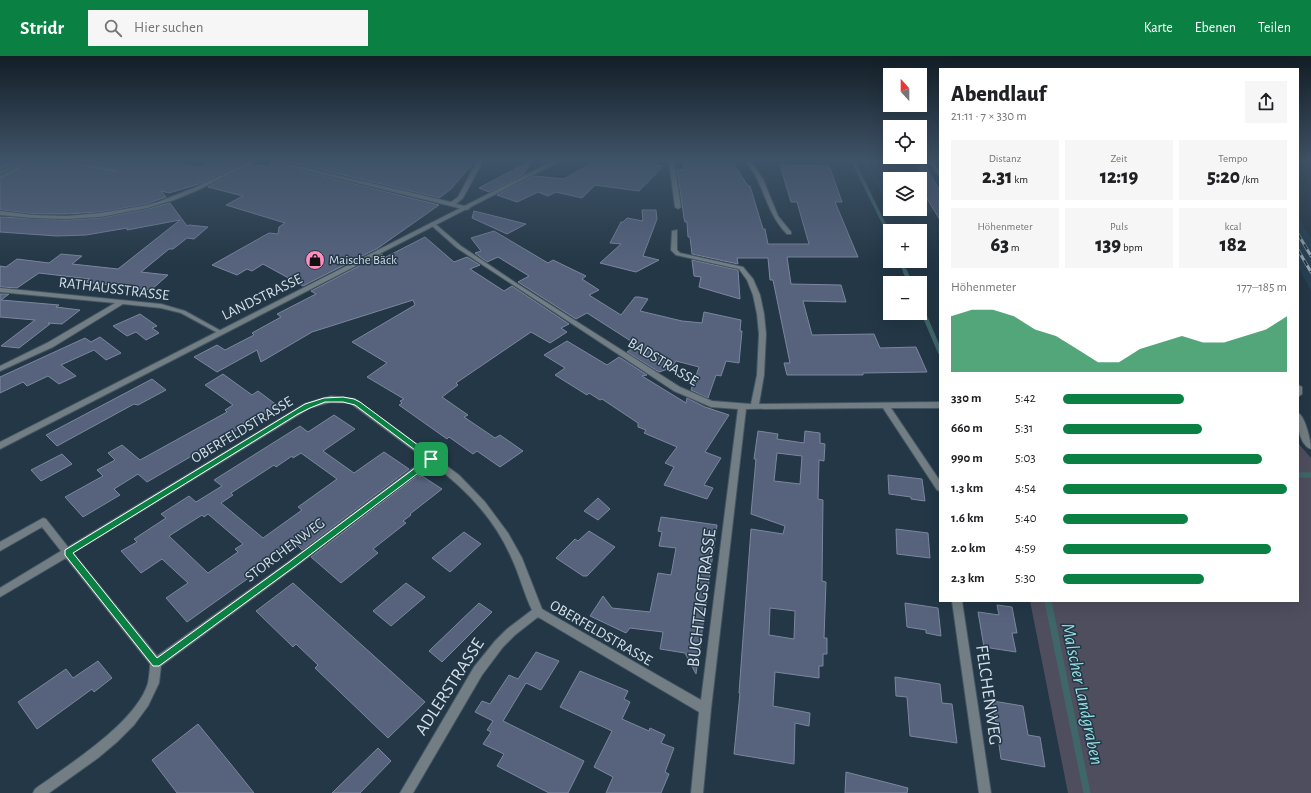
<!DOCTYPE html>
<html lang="de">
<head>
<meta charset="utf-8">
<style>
  :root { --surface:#fff; --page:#f6f6f6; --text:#202124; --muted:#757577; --accent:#0b8043 }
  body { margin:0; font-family:"Alegreya Sans",sans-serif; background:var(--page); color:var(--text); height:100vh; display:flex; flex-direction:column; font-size:15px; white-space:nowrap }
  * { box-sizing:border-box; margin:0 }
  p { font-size:13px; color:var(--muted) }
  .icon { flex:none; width:22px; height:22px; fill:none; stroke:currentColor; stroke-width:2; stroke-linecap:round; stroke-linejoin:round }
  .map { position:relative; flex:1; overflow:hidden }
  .details { position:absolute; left:939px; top:12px; width:360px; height:534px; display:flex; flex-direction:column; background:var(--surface); border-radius:0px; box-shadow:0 4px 16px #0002 }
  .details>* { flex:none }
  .needle { width:26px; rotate:339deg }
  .buttons { position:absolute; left:883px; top:12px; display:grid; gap:8px }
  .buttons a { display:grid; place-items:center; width:44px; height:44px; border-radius:0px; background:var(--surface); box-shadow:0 4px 16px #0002; font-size:20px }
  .pin { position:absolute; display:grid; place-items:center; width:34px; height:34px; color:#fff; margin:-17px; border-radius:8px; box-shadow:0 2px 6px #0006 }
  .round { display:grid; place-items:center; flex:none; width:42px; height:42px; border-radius:0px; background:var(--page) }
  .head { display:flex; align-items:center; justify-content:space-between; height:68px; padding:0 12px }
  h1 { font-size:22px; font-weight:800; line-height:30px }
  .figures { display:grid; grid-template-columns:repeat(3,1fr); gap:6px; height:68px; padding:4px 12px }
  .figures div { display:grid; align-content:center; border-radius:0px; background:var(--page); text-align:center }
  .figures b { font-size:20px; font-weight:800 }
  .figures small { font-size:11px; font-weight:400 }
  .figures p { font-size:11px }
  .chart { height:112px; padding:8px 12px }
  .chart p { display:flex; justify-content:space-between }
  .chart svg { width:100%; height:72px; margin-top:4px; fill:var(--accent); opacity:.7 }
  ul { padding:0 12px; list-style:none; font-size:13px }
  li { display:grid; grid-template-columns:64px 48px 1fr; align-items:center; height:30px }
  li i { height:10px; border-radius:5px; background:var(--accent) }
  header { display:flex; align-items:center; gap:24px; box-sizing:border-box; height:56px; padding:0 20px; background:var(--accent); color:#fff }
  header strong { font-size:19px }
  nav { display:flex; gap:22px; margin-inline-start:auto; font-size:14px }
  .search { width:280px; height:36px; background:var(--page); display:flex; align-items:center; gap:10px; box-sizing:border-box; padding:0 14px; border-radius:0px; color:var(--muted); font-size:15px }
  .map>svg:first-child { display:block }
</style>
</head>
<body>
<header>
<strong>Stridr</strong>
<div class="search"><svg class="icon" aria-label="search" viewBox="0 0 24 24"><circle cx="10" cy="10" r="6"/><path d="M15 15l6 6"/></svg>Hier suchen</div>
<nav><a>Karte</a><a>Ebenen</a><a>Teilen</a></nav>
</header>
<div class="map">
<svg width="1311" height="737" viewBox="0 0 1311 737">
  <rect width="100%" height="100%" fill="#233746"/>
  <path fill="#264054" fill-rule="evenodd" d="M 865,105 L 940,105 L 940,156 L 890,156 ZM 890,123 L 920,123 L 920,153 L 890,153 Z
    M 1298,162 L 1311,182 L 1311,235 L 1298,211 Z"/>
  <path fill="#4f4e5f" d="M 1298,387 L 1311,402 L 1311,418 L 1298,418 Z
    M 1298,420 L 1311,421 L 1311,737 L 1068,737 L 1030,545 L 1298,545 Z"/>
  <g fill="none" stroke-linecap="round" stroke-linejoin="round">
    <path stroke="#3f6668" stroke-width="3.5" d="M 853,105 L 890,180
      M 901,205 L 905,216"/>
    <path stroke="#3f6668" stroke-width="4.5" d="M 905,215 L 910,227
      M 920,249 L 940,296"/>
    <path stroke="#3f6668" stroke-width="5.5" d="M 1298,419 L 1311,419"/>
    <path stroke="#3f6668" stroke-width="7" d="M 1048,545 L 1087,737"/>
  </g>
  <path fill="#57637d" stroke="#7c869e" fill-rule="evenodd" d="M 11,105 L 25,105 L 0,118 L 0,110 Z
    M 37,105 L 54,105 L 116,118 L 120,115 L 116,112 L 79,105 L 170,105 L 199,112 L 212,105 L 234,105 L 242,107 L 199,128 L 169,137 L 161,135 L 166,141 L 143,149 L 100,156 L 66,158 L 33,158 L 0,154 L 0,125 Z
    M 285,105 L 474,105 L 474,106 L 451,133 L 439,142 Z
    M 530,105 L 532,105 L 523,119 L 489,136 L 479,132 Z
    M 595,105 L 635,105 L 663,110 L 639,135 L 595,129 L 582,142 L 556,136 L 548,140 L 538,136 L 517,146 L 497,139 L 534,120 L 564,123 Z
    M 682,105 L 732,105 L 748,130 L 750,130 L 763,173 L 765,173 L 768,188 L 809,188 L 797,146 L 791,146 L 780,109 L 828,110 L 828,112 L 830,112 L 842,146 L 835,146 L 858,201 L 787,201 L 791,228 L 841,229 L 846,246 L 803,245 L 812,279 L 874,278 L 880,292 L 916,291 L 927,316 L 863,317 L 863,319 L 787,319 L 784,307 L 790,307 L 773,224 L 770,224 L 768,202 L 737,202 L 738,208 L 692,198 L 690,181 L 688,181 L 687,166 L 685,166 L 684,162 L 677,113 L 684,114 Z
    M 920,105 L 922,105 L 940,135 L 940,164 L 923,136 L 920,136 Z
    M 270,107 L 439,149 L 378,192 L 303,230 L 263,208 L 252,215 L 247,213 L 237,219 L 212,209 L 269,177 L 278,178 L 279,171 L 285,167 L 226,149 L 243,140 L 208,131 L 251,109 L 256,110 L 259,109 L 270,111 Z
    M 170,147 L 187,170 L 189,169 L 208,171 L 194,183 L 187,182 L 173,193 L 169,193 L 141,216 L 168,219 L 151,234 L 85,226 L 90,223 L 39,217 L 17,232 L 0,231 L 0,210 L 6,211 L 17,203 L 49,207 L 61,198 L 82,200 L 72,208 L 118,213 L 180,164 L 127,174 L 127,172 L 86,179 L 57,180 L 0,176 L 0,161 L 66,164 L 100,162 L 147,153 Z
    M 642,154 L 656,154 L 657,163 L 643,200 L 659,204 L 636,216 L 600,207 L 621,188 L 610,187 L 621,166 L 623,166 L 627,162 L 643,165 Z
    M 474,155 L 526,168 L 507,178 L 472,162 Z
    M 494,175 L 548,207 L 553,204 L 586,220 L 582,223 L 599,234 L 589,239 L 621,259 L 635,241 L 639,241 L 648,243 L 640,255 L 682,265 L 702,267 L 704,256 L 741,264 L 740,275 L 742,275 L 739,307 L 726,305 L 721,320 L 716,319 L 708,342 L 691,334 L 699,311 L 676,305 L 671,312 L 659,316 L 627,296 L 637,289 L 587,257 L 576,263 L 518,226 L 529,220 L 498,201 L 487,206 L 475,197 L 481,195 L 471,182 Z
    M 425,181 L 454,206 L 467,201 L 480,209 L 470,213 L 504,235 L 512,230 L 569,268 L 561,272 L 567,276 L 550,287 L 531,276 L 456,327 L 458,329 L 442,341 L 468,359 L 464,361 L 495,382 L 500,379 L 523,395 L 500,411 L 477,395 L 473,398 L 449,381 L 447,383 L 399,349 L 402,347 L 400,345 L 404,343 L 367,321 L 387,307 L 352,286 L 415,249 L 413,244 L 312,276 L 261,306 L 257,294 L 217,316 L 194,301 L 217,289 L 225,294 L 254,279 L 252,277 L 281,261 L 277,258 L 316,238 L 311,235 L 382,198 L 384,202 Z
    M 692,204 L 738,214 L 740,243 L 699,231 L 701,221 L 694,220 Z
    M 0,238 L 9,238 L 1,244 L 59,249 L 56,251 L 80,254 L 62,268 L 48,267 L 50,268 L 19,292 L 1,290 L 35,264 L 0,261 Z
    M 140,258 L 157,270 L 152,272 L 159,277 L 146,284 L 136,276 L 127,280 L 113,270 Z
    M 100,281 L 121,297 L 106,304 L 94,294 L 61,309 L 76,320 L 59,328 L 48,320 L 27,330 L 23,326 L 0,337 L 0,321 L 85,282 L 91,286 Z
    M 567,285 L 607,309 L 619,301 L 647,319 L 642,320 L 686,347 L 687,342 L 705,351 L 729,359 L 705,396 L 721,402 L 704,429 L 713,432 L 707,443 L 664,429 L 674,411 L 665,407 L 677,391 L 644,377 L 646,374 L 638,371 L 638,367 L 602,343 L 600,344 L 589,337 L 587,339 L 555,319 L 565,312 L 544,299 Z
    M 223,318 L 252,339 L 258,335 L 278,350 L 147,426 L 138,418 L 114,433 L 120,439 L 83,461 L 65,441 L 103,420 L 97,414 L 115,404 L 108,397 L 122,389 L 140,404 L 227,356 L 225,354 L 233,349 L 205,329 Z
    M 152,323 L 166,334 L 138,349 L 134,348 L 57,390 L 46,379 Z
    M 334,359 L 355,373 L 323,395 L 354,417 L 384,396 L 409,413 L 302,494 L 297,489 L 293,492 L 288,488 L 246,518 L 250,521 L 187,566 L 166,542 L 188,527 L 162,503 L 141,517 L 121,495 L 137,486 L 134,483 L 166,462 L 161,458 L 189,440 L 196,446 L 222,430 L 214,424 L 300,370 L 308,376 ZM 301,397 L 337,423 L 298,451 L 302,454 L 263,482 L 221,447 L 233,439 L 231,437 L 274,409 L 276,411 L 292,400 L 293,402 ZM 208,458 L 243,488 L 235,493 L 238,496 L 208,517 L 169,480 L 202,459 L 204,461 Z
    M 758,375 L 778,378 L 777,383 L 804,387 L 805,375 L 820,377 L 820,387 L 825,388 L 824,405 L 819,404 L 818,443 L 823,444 L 822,525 L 826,526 L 824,582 L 827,582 L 827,598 L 823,598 L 823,610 L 819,610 L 819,622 L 775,616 L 773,650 L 810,657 L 809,670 L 795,667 L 794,708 L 734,698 L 740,637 L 739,637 L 751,473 L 783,478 L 785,470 L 751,458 L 756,403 L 754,403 ZM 777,397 L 802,400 L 800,428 L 774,425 ZM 770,552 L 795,555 L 794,583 L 769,579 Z
    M 62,398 L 72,408 L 41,425 L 31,414 Z
    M 418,419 L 420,421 L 422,420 L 442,433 L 410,458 L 411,459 L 403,465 L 406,467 L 373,493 L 378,497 L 341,527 L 311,501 Z
    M 888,419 L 922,423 L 925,445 L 911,443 L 911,441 L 889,438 Z
    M 598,442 L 610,453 L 598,464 L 584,455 Z
    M 661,461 L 717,469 L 696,618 L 685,597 L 660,593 L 663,576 L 630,572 L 626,577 L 590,560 L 603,540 L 612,552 L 650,556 L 658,517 L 671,519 L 676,492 L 659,490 L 662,476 L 658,475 Z
    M 896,473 L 928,477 L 930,502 L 897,498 Z
    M 589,475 L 615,491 L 587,520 L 583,520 L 556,502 L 575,483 L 578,485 Z
    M 464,476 L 481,488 L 450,516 L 432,502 Z
    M 293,527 L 425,646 L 388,682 L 315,612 L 318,609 L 296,588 L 293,591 L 256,555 Z
    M 406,527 L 425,541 L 391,570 L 373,555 Z
    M 479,547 L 492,556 L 442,606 L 429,595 Z
    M 905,547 L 938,552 L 941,580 L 926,577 L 926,574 L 907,571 Z
    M 997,549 L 1012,551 L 1017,577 L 1012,577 L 1016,596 L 984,591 L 978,556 L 999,559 Z
    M 536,596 L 559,605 L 541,634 L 526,627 L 503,665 L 584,705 L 568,737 L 549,737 L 497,710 L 504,698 L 483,688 L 491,676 L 487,674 L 493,665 L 475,656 L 482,645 L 490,648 L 509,619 L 518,623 Z
    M 98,605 L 112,622 L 94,636 L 92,633 L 37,673 L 18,646 L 66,613 L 73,622 Z
    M 580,615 L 628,635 L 624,643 L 630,646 L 622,663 L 649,675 L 650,672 L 665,679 L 661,687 L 674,692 L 665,716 L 669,718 L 661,737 L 606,737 L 613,721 L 594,711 L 612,675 L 560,651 Z
    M 895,621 L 940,628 L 942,647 L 952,648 L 957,687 L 910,680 L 907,641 L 896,640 Z
    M 993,645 L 1023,650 L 1028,679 L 1040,681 L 1045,711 L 1001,703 Z
    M 198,668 L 234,712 L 254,737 L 177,737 L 152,704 Z
    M 378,692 L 391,705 L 360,737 L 332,737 Z
    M 846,716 L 908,732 L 907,737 L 845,737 Z"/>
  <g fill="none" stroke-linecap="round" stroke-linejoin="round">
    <g stroke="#435563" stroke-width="2">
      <path id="minor" d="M 29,105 L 36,105 L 0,124 L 0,120 Z
        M 55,105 L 68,105 L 116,113 L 119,115 L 116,117 Z
        M 250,105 L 257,105 L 198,134 L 174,144 L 147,152 L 100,161 L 66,163 L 33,162 L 0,159 L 0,155 L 33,159 L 66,160 L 100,157 L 143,150 L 158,146 L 194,132 Z
        M 267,105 L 277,105 L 451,146 L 458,141 L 475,109 L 475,105 L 481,105 L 481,109 L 463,142 L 456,148 L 469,151 L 470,152 L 467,154 Z
        M 669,105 L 674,105 L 681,151 L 678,153 L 675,151 Z
        M 746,105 L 751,105 L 763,123 L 778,160 L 791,176 L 791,178 L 787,178 C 772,163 767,145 759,127 C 756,119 750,112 746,105 Z
        M 928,105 L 933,105 L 940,115 L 940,120 L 938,119 Z
        M 433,166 L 461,190 L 516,227 L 680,331 L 712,345 L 751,348 L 757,319 L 759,278 L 757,258 L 753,239 L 747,224 L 739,213 L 676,199 L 671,194 L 672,175 L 677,174 L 677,194 L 680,197 L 743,211 L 753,223 L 760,239 L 764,258 L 766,278 L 764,319 L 759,348 L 940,346 L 940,352 L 891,352 L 940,425 L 940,435 L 937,434 L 883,352 L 746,353 L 711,653 L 703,737 L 691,737 L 699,656 L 538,561 L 515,579 L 503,591 L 482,619 L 413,737 L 400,737 L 474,611 L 495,585 L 507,573 L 532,554 C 524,538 520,520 512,503 C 495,463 465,432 431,407 L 294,512 L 161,610 L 159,627 L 148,650 L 134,669 L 117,686 L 98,702 L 49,737 L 33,737 L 35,733 C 68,709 136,667 148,627 C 149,621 150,614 150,608 L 66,502 L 0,541 L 0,532 L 61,495 L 42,471 L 0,495 L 0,486 L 43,462 L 46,463 L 68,491 L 304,348 L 331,340 L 355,343 L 459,419 L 485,446 L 508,477 L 522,502 L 542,553 L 701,644 L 738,353 L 711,351 L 674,335 L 457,192 L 431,169 L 431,167 ZM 331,346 L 350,347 L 425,403 L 288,506 L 157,600 L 73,497 L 310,352 Z
        M 0,232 L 161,248 L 185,255 L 223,276 L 220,278 L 218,277 L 181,257 L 161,252 L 123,248 L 53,291 L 0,315 L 0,310 L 47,287 L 115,247 L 0,236 Z
        M 1298,329 L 1302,331 L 1302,338 L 1298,341 Z
        M 1298,357 C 1305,360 1311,385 1311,393 C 1298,388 1298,368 1298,357 Z
        M 952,545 L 962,545 L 991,737 L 979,737 Z"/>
    </g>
    <g stroke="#435563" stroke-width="2">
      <path id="tertiary" d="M 553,105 L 560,105 L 0,393 L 0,386 Z"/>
    </g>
    <use href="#minor" fill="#727e83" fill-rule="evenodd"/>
    <use href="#tertiary" fill="#727e83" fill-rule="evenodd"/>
    <g stroke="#97a6b1" stroke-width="3">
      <path id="rail" d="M 1298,178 L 1311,200
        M 1298,194 L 1311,216"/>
    </g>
    <use href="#rail" stroke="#233746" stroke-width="2" stroke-dasharray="6" stroke-linecap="butt"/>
  </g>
  <linearGradient id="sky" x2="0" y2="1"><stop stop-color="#131e26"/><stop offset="0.5" stop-color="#3f5368"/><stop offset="1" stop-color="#3f5368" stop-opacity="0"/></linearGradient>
  <rect width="1311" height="209" fill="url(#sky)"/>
  <path fill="#0b8043" stroke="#fff" fill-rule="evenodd" d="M 343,341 L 354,343 L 360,346 L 434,401 L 434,405 L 294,511 L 159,610 L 153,610 L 65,499 L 65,494 L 305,348 L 324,342 ZM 325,346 L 343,346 L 355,349 L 427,403 L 288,507 L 157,602 L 73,497 L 298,358 L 310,352 Z"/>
  <defs>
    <g id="shop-disc" transform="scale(1)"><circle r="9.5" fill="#fd8ebe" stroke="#233746"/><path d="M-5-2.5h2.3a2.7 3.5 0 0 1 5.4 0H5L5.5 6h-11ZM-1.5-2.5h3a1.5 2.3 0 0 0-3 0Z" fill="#111"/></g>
  </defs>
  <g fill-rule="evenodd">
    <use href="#shop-disc" x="315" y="204"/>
  </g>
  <g text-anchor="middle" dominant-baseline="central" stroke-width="3" stroke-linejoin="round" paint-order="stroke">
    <g font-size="13" fill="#d3dfe9" stroke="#233746" text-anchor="start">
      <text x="329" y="204">Maische Bäck</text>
    </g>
    <g font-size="15" fill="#d3dfe9" stroke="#233746">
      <text transform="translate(114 233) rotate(7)">RATHAUSSTRASSE</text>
      <text transform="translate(262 241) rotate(-26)">LANDSTRASSE</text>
      <text transform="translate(663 306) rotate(31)">BADSTRASSE</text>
      <text transform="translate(242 374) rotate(-31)">OBERFELDSTRASSE</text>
      <text transform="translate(285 494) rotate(-37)">STORCHENWEG</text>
      <text transform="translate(601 577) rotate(30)">OBERFELDSTRASSE</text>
    </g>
    <g font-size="18" fill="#d3dfe9" stroke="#233746">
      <text transform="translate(702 542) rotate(-83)">BUCHTZIGSTRASSE</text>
      <text transform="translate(450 631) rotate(-57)">ADLERSTRASSE</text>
      <text transform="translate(988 639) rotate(82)">FELCHENWEG</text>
    </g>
    <g font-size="19" font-style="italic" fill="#94dfe2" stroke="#233746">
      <text transform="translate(1082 638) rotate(78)">Malscher Landgraben</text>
    </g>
  </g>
</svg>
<div class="buttons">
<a><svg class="needle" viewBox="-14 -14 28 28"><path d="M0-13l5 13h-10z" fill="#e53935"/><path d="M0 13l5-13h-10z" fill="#757577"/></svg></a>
<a><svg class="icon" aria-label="locate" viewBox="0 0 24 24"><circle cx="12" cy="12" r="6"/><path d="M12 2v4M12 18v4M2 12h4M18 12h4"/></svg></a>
<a><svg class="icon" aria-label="layers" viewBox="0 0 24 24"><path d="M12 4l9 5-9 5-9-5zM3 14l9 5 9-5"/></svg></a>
<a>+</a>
<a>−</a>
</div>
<div class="pin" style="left:431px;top:403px;background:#1e9e55"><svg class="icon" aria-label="arrive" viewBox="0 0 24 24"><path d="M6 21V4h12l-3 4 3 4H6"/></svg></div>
<section class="details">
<div class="head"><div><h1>Abendlauf</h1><p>21:11 · 7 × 330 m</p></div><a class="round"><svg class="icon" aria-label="share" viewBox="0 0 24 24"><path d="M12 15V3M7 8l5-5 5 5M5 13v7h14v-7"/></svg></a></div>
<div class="figures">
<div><p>Distanz</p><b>2.31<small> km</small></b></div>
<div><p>Zeit</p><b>12:19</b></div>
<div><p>Tempo</p><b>5:20<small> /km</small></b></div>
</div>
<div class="figures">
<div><p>Höhenmeter</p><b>63<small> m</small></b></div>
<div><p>Puls</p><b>139<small> bpm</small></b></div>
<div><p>kcal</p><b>182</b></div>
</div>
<div class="chart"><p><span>Höhenmeter</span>177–185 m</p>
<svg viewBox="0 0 160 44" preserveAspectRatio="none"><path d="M0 44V10L10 6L20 6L30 10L40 18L50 22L60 30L70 38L80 38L90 30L100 26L110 22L120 26L130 26L140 22L150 18L160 10V44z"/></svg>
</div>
<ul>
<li><b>330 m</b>5:42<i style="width:54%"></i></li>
<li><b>660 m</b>5:31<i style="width:62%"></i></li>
<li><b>990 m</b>5:03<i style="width:89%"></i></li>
<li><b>1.3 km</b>4:54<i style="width:100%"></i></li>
<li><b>1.6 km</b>5:40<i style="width:56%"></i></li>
<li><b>2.0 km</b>4:59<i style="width:93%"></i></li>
<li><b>2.3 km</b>5:30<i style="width:63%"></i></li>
</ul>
</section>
</div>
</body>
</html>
